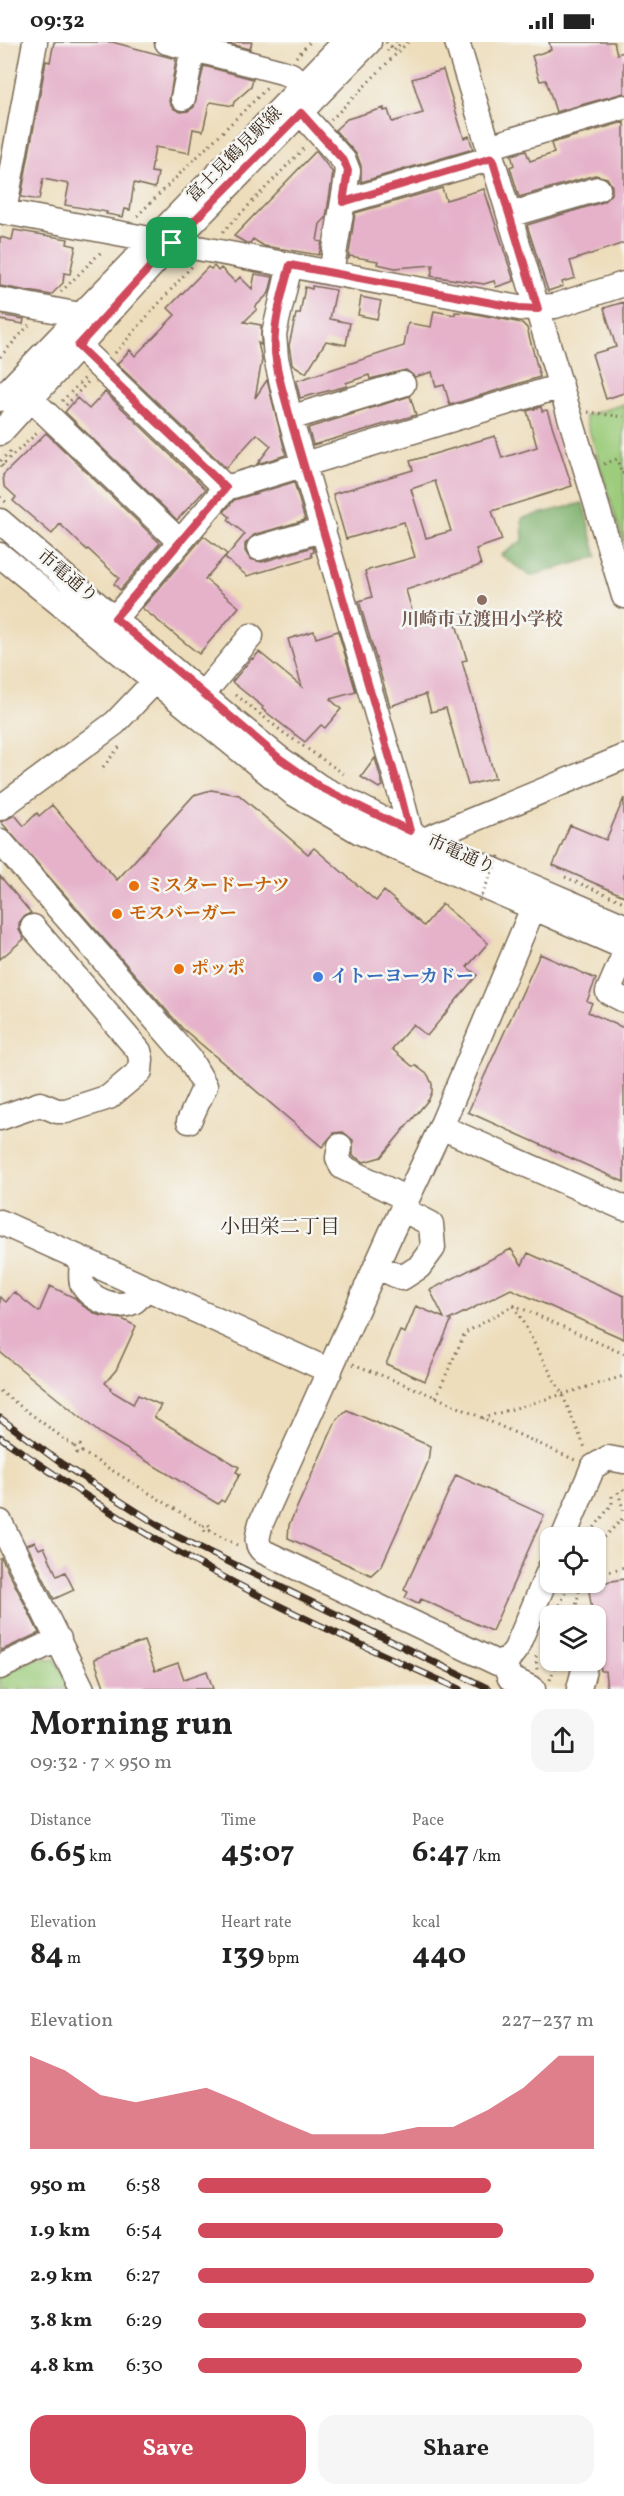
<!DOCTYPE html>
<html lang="en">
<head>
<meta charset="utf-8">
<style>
  :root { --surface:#fff; --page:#f6f6f6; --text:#222; --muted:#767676; --accent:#d1495b }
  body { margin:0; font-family:Vollkorn,"Noto Serif JP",serif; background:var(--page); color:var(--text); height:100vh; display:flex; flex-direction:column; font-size:22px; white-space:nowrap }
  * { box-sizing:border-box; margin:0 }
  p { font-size:20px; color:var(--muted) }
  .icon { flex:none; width:33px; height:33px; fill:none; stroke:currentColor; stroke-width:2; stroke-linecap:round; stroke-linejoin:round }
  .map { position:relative; height:1647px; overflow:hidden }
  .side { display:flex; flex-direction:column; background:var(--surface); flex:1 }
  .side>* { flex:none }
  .tools { position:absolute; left:540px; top:1485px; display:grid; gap:12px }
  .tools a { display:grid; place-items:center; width:66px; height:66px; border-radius:12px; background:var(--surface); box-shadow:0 2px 4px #0004; font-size:30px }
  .pin { position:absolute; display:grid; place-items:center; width:51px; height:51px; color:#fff; margin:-26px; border-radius:12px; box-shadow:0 3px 9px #0006 }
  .round { display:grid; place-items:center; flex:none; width:63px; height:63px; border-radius:18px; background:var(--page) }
  .head { display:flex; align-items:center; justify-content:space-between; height:102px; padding:0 30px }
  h1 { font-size:33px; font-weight:700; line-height:45px }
  .metrics { display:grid; grid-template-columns:repeat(3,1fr); gap:9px; height:102px; padding:6px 30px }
  .metrics div { display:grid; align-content:center }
  .metrics b { font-size:30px; font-weight:700 }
  .metrics small { font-size:16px; font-weight:400 }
  .metrics p { font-size:16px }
  .chart { height:168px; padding:12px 30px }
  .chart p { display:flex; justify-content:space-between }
  .chart svg { width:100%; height:108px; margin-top:6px; fill:var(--accent); opacity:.7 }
  .cta { display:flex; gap:12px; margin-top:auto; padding:12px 30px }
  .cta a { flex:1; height:69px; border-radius:18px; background:var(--accent); color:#fff; font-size:24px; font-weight:700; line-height:69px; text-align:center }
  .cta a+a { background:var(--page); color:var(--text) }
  ul { padding:0 30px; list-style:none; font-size:20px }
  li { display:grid; grid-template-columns:96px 72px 1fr; align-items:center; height:45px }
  li i { height:15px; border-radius:8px; background:var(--accent) }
  .status { display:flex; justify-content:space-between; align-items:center; height:42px; padding:0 30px; background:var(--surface); direction:ltr }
  .status svg { height:16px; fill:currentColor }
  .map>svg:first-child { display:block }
</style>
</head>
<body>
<div class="status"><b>09:32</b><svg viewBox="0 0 49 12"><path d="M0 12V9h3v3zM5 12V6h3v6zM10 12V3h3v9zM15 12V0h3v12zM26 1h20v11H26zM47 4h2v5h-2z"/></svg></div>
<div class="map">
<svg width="624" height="1647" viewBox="0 0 624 1647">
  <rect width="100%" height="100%" fill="#f6f6f2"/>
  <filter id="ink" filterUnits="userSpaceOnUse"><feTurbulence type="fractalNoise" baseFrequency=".0167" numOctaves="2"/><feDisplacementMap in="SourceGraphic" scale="12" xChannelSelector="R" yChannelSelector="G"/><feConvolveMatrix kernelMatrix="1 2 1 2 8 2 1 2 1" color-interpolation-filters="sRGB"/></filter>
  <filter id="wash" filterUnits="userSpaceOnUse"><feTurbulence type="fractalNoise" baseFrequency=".008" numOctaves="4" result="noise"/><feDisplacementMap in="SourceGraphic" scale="24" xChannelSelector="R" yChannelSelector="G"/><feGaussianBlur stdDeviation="1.35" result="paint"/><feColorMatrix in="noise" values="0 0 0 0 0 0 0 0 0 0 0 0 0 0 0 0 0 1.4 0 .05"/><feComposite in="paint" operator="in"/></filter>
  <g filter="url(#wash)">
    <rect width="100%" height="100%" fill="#edddbb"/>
    <path fill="#9ccc7b" stroke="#6c7b4c" stroke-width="1.5" d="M 624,362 L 624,503 L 585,374 Z
      M 36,1616 L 55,1617 L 73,1647 L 0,1647 L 0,1633 Z"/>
    <path fill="#7db06b" stroke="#5c6d44" stroke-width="1.5" d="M 583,461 L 597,515 L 530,534 L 501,513 L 523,498 L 522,476 Z"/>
    <g id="blocks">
      <path fill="#e5b2ca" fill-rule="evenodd" d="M 54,0 L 112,0 L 176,17 L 169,60 L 174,67 L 181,70 L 188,69 L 194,65 L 204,24 L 253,37 L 251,45 L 234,60 L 233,64 L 211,60 L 209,62 L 203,89 L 193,87 L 189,111 L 155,105 L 151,130 L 158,131 L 155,146 L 134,141 L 130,168 L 125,167 L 123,175 L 106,172 L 107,170 L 65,163 L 69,142 L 43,137 L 39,158 L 21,155 L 46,19 L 50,20 Z
        M 223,0 L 252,0 L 250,7 Z
        M 549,0 L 614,0 L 617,12 L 624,10 L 624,51 L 556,70 L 546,38 L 540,39 L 532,14 L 551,8 Z
        M 443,28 L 464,96 L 469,94 L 473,107 L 361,140 L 361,124 L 357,113 L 335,88 L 347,77 L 384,66 L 384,69 L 388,68 L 392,80 L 423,71 L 412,37 Z
        M 624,80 L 624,201 L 570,219 L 575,236 L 562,240 L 563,244 L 548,249 L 527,183 L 603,160 L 612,151 L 612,144 L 607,136 L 595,133 L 519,155 L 510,125 L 514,123 L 511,113 L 526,109 L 530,119 L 554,111 L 551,101 Z
        M 316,109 L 333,131 L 326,176 L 320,182 L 317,199 L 322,200 L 319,213 L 264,204 L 253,197 L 250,201 L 246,201 L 234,194 Z
        M 442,146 L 446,158 L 484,147 L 514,239 L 496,245 L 494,239 L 484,242 L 431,234 L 433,223 L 395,226 L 377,222 L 378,219 L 350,214 L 348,218 L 355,171 Z
        M 14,188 L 68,197 L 67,202 L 76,204 L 70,232 L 64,231 L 63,241 L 51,253 L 0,244 L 0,195 L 12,198 Z
        M 214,224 L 218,229 L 221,226 L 235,240 L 240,235 L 252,247 L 255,232 L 273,235 L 269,251 L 255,265 L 257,267 L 244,280 L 261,283 L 261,303 L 258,301 L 262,318 L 255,356 L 267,338 L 286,413 L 257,422 L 271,404 L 257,392 L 226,426 L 117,322 L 130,308 L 135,314 L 175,273 L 168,266 L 208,225 L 211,227 Z
        M 312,244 L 336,248 L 330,277 L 350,281 L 346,303 L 326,299 L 306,331 L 292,322 L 289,303 L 296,272 L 300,272 L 305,245 L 312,247 Z
        M 361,255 L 381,259 L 377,277 L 358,273 Z
        M 624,260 L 624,351 L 606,357 L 592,312 L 616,305 L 604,266 Z
        M 434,269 L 455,273 L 455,270 L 471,271 L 522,281 L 527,286 L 540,335 L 450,363 L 444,343 L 436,345 L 432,330 L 415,335 L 406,328 L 370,337 L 369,333 L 346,341 L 347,344 L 300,356 L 296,339 L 404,304 L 408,281 L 431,285 Z
        M 0,273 L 24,277 L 23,282 L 0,278 Z
        M 105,350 L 206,447 L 177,478 L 65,370 L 77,356 L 89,367 Z
        M 410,354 L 416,373 L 313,403 L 308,386 Z
        M 541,365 L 542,369 L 547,368 L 572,444 L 492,469 L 502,498 L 476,507 L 481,523 L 406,548 L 416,582 L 453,572 L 467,618 L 462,619 L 495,736 L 468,743 L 446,666 L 431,670 L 426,652 L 390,664 L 359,559 L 372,555 L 365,529 L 415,515 L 404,480 L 346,497 L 333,452 L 413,428 L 410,419 L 495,394 L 502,416 L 537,405 L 527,369 ZM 435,439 L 451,489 L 426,496 L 411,447 Z
        M 46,391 L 160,501 L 120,548 L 114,542 L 119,536 L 88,507 L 87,508 L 60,482 L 52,492 L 13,459 L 16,455 L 4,444 L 3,433 Z
        M 294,440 L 305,478 L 254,493 L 245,502 L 245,509 L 250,517 L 262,520 L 313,505 L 314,510 L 311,511 L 312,515 L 247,534 L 225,516 L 245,492 L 228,478 L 230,475 L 224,470 L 234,458 Z
        M 204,494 L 227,512 L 205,537 L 239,565 L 199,612 L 142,566 Z
        M 314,589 L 316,596 L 338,589 L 356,650 L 330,657 L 341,667 L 325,686 L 321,683 L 305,700 L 262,667 L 263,665 L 232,640 L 252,616 L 253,617 L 259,610 L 302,645 L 288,597 Z
        M 375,716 L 383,744 L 379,746 L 361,735 Z
        M 211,748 L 239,753 L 308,812 L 314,806 L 376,859 L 384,849 L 424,884 L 442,862 L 488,901 L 467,925 L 477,933 L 427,994 L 413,982 L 392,1007 L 412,1024 L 416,1024 L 428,1033 L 432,1042 L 432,1050 L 429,1057 L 381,1115 L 364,1120 L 353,1114 L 353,1098 L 343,1090 L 334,1091 L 322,1105 L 182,986 L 1,780 L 15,773 L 24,784 L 37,771 L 39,774 L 52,763 L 117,838 L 194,753 Z
        M 624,756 L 624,854 L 553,823 L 570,783 L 606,798 Z
        M 0,834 L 31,871 L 24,874 L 19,881 L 19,888 L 24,897 L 0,917 Z
        M 540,912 L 596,937 L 587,959 L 592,961 L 588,970 L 624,986 L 624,1140 L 468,1070 Z
        M 511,1207 L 522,1223 L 528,1211 L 624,1254 L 624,1297 L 511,1247 L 449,1278 L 451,1279 L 425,1339 L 386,1322 L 400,1289 L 405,1291 L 416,1264 L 444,1276 L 430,1248 Z
        M 50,1244 L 75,1256 L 83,1264 L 98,1273 L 122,1277 L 136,1284 L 116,1328 L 105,1341 L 111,1346 L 110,1348 L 133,1362 L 138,1353 L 161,1363 L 154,1375 L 239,1425 L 236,1430 L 240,1432 L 224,1460 L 221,1458 L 218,1462 L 101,1392 L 0,1310 L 0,1255 L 6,1260 L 14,1250 L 39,1270 Z
        M 347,1368 L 430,1404 L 428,1420 L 382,1523 L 371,1533 L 288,1496 L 289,1483 L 337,1377 Z
        M 456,1433 L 544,1473 L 492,1589 L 421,1557 L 418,1562 L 405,1556 L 408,1550 L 404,1548 Z
        M 35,1500 L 39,1507 L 44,1505 L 57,1534 L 65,1530 L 74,1548 L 54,1557 L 27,1503 Z
        M 1,1515 L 39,1591 L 0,1609 L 0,1516 Z
        M 624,1537 L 624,1647 L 607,1647 L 605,1629 L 601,1629 L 596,1592 L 596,1574 L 593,1574 L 588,1543 Z
        M 144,1599 L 155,1629 L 178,1621 L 184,1637 L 207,1629 L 213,1647 L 105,1647 L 94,1617 Z"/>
    </g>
  </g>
  <g filter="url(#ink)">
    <use href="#blocks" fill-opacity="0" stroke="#796955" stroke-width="1.5"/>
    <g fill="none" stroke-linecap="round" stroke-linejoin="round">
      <g stroke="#796955" stroke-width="27">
        <path id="minor" d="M 167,0 L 282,30 L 291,33 L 304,44
          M 457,0 L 624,554
          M 183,56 L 193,6
          M 301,71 L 344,119 L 348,129 L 331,231
          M 488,105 L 624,65
          M 343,160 L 492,116
          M 0,169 L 519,266 L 555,264 L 624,242
          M 4,170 L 35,0
          M 509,173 L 598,147
          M 290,223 L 274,292 L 276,316 L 290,376 L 401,754 L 410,789
          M 0,258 L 80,273
          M 78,304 L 226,446
          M 0,357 L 345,0
          M 31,357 L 180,500
          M 290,376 L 403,342
          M 0,391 L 164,210 L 369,0
          M 0,479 L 231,677 L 279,716 L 320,745 L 424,798 L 624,884
          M 259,506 L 324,487
          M 0,513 L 293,751 L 360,790 L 624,905
          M 115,576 L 226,446 L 561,344
          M 203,652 L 251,594
          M 0,766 L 115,681 L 156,638
          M 424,798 L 624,715
          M 0,799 L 189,1016 L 205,1044 L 189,1079
          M 533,866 L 441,1085 L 391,1191 L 261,1481 C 258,1493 254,1502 264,1510 L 497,1621 L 509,1616 L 516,1607 L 550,1526
          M 624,913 L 608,950 L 624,958
          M 0,1076 L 40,1062 L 57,1069 L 66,1069 L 109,1055 L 140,1029 L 141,1017 L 139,1009 L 33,885
          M 441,1085 L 624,1166
          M 340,1104 L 338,1116 L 342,1125 L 407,1157
          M 0,1180 L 330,1329
          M 82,1217 C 82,1224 80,1235 82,1241 C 90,1258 116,1268 133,1260 C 138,1258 142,1250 145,1246
          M 376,1224 L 402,1236 L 419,1225 L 433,1206 L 431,1182 L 402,1167
          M 0,1480 L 82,1647
          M 563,1496 L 593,1425 L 608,1416 L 624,1419
          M 503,1619 L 510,1636 L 533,1647
          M 0,1625 L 59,1597
          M 579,1647 L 584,1628"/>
      </g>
      <path stroke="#796955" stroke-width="3" stroke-dasharray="1.5 4.5" stroke-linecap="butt" d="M 394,8 L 402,0
        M 387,9 L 396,0
        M 296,15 L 310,0
        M 331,78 L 408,0
        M 137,174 L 267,46
        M 223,190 L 306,104
        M 61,250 L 103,208
        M 115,311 L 192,224
        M 0,315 L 29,283
        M 62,359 L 85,336
        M 66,363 L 88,340
        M 588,370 L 624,375
        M 604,422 L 617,417 L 622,432 L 624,431
        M 3,424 L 0,419 L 12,408
        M 0,425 L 37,391
        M 0,455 L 6,460
        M 236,653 L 284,691 L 347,734
        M 103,725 L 121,703
        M 565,835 L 624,860
        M 514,1264 L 562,1352 L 586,1408
        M 353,1322 L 436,1355 L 575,1418
        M 0,1349 L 75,1405
        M 436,1355 L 465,1291 L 514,1263 L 624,1312
        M 482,1376 L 624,1334
        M 82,1410 L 80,1403 L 75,1405 L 77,1411 L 82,1410 L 203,1484
        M 623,1447 L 624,1448
        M 618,1450 L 624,1470
        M 589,1488 L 594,1486 L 612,1462 L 612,1451
        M 210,1489 L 211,1486 L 208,1482 L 203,1484 L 205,1490 L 210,1489 L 237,1503
        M 596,1504 L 624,1475
        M 596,1516 L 601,1537
        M 598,1528 L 611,1529 L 624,1525
        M 555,1574 L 570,1540
        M 574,1574 L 581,1540
        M 550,1611 L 550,1613
        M 536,1614 L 537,1628
        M 552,1618 L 555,1624 L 560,1624 L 565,1618
        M 550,1638 L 555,1624"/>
      <use href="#minor" stroke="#fff" stroke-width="24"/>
      <g stroke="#3b2a1e" stroke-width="7">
        <path id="rail" d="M 0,1376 L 62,1422 L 172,1492 L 489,1647
          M 0,1395 C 58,1435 115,1475 176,1509 C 267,1561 363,1604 459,1647"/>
      </g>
      <use href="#rail" stroke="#f6f6f2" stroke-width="4.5" stroke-dasharray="14" stroke-linecap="butt"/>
      <path stroke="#796955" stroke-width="3" stroke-dasharray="1.5 4.5" stroke-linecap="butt" d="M 386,0 L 394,8
        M 479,859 L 500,812"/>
    </g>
  </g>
  <g fill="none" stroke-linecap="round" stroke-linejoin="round" filter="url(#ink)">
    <g stroke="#fff" stroke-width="12">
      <path id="route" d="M 301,71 L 344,119 L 348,129 L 343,160 L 492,116 L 538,267 L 519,266 L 290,223 C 284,245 276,270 275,292 C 272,320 284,350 290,376 L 401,754 L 410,789 L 320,745 L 279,716 L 115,576 L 226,446 L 78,304 L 172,201 Z"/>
    </g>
    <use href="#route" stroke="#d1495b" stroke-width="8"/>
  </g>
  <circle fill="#8d6e63" stroke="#f6f6f2" stroke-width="2" cx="482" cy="558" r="6"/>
  <g fill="#e8710a" stroke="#f6f6f2" stroke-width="2">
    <circle cx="134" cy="844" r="6"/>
    <circle cx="117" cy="872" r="6"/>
    <circle cx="179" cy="927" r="6"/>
  </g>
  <circle fill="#3f7fe0" stroke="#f6f6f2" stroke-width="2" cx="318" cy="935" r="6"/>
  <g text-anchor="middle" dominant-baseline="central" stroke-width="5" stroke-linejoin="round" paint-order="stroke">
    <g font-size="18" fill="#3b2a1e" stroke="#f6f6f2">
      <text transform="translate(235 113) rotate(-45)">富士見鶴見駅線</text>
      <text transform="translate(67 535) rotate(40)">市電通り</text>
      <text transform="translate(461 813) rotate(24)">市電通り</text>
    </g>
    <g font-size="18" font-weight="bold" fill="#785e54" stroke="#f6f6f2">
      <text x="482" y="578">川崎市立渡田小学校</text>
    </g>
    <g font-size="18" font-weight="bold" fill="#c56008" stroke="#f6f6f2" text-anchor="start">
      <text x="146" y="844">ミスタードーナツ</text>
      <text x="129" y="872">モスバーガー</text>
      <text x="191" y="927">ポッポ</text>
    </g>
    <g font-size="18" font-weight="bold" fill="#366cbe" stroke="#f6f6f2" text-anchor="start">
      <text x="330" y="935">イトーヨーカドー</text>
    </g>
    <g font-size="20" fill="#3b2a1e" stroke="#f6f6f2">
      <text x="280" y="1186">小田栄二丁目</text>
    </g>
  </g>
</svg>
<div class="tools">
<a><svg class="icon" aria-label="locate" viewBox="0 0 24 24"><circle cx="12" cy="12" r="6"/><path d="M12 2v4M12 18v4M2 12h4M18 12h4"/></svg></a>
<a><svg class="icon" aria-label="layers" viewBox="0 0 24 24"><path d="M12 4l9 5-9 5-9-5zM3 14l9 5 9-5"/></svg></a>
</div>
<div class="pin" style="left:172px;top:201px;background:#1e9e55"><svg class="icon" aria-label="arrive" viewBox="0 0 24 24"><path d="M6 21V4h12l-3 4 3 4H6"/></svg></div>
</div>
<section class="side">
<div class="head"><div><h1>Morning run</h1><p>09:32 · 7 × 950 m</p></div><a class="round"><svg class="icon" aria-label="share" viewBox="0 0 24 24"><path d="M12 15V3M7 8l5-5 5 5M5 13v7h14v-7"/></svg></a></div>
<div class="metrics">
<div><p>Distance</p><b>6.65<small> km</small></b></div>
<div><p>Time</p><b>45:07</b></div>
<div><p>Pace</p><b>6:47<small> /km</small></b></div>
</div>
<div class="metrics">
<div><p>Elevation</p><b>84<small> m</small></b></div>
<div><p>Heart rate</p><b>139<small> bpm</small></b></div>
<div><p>kcal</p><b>440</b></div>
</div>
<div class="chart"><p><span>Elevation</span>227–237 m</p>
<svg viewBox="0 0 160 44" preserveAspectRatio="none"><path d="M0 44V6L10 12L20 22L30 25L40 22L50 19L60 25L70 32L80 38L90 38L100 38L110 35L120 35L130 28L140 19L150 6L160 6V44z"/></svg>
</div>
<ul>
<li><b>950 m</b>6:58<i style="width:74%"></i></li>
<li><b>1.9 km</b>6:54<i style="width:77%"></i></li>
<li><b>2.9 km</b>6:27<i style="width:100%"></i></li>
<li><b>3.8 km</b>6:29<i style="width:98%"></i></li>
<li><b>4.8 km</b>6:30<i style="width:97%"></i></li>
</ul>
<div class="cta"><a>Save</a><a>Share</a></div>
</section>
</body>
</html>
